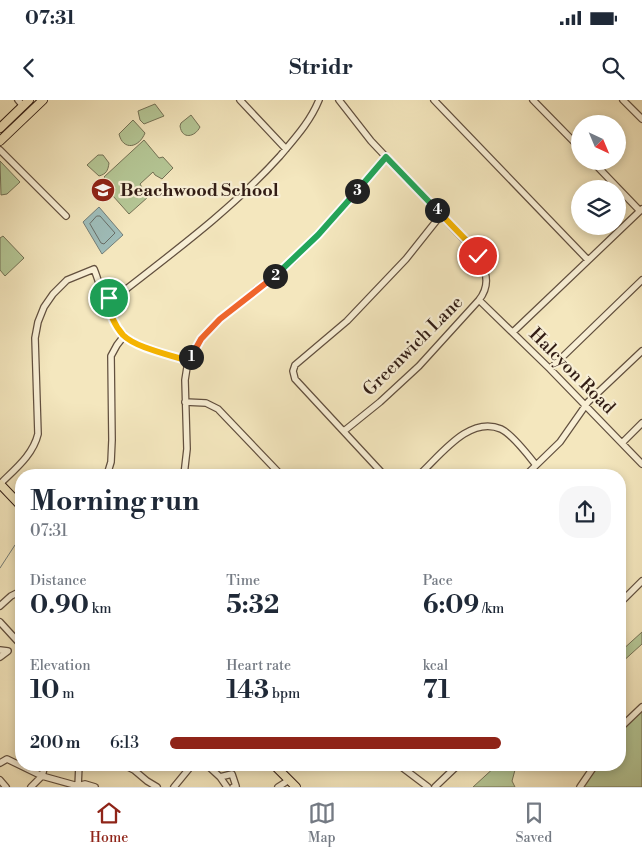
<!DOCTYPE html>
<html lang="en">
<head>
<meta charset="utf-8">
<style>
  :root { --surface:#fff; --page:#f6f6f7; --text:#1f2937; --muted:#747a83; --line:#e0e1e3; --accent:#8f2418 }
  body { margin:0; font-family:"Libre Bodoni",serif; background:var(--page); color:var(--text); height:100vh; display:flex; flex-direction:column; font-size:19px; white-space:nowrap }
  * { box-sizing:border-box; margin:0 }
  p { font-size:16px; color:var(--muted) }
  .icon { flex:none; width:28px; height:28px; fill:none; stroke:currentColor; stroke-width:2; stroke-linecap:round; stroke-linejoin:round }
  .map { position:relative; flex:1; overflow:hidden }
  .details { position:absolute; left:15px; top:369px; width:611px; height:302px; display:flex; flex-direction:column; background:var(--surface); border-radius:20px; box-shadow:0 2px 8px #0003 }
  .details>* { flex:none }
  .needle { width:32px; rotate:136deg }
  .fabs { position:absolute; left:571px; top:15px; display:grid; gap:10px }
  .fabs a { display:grid; place-items:center; width:55px; height:55px; border-radius:50%; background:var(--surface); box-shadow:0 2px 8px #0003; font-size:25px }
  .pin { position:absolute; display:grid; place-items:center; width:42px; height:42px; color:#fff; margin:-21px; border:2px solid #fff; border-radius:50%; box-shadow:0 1px 5px #0007 }
  .km { position:absolute; width:25px; height:25px; margin:-12px; border-radius:50%; background:#222; color:#fff; font-size:14px; line-height:25px; text-align:center }
  .round { display:grid; place-items:center; flex:none; width:52px; height:52px; border-radius:20px; background:var(--page) }
  .summary { display:flex; align-items:center; justify-content:space-between; height:85px; padding:0 15px }
  h1 { font-size:28px; font-weight:700; line-height:38px }
  .stats { display:grid; grid-template-columns:repeat(3,1fr); gap:8px; height:85px; padding:5px 15px }
  .stats div { display:grid; align-content:center }
  .stats b { font-size:25px; font-weight:700 }
  .stats small { font-size:14px; font-weight:400 }
  .stats p { font-size:14px }
  ul { padding:0 15px; list-style:none; font-size:16px }
  li { display:grid; grid-template-columns:80px 60px 1fr; align-items:center; height:38px }
  li i { height:12px; border-radius:6px; background:var(--accent) }
  .status { display:flex; justify-content:space-between; align-items:center; height:35px; padding:0 25px; background:var(--surface); direction:ltr }
  .status svg { height:14px; fill:currentColor }
  header { display:flex; justify-content:space-between; align-items:center; height:65px; padding:0 15px; background:var(--surface); font-size:22px; font-weight:700 }
  .tab-bar { display:flex; justify-content:space-around; align-items:center; height:70px; border-top:1px solid var(--line); background:var(--surface); font-size:14px; color:var(--muted) }
  .tab-bar a { display:grid; justify-items:center; gap:2px }
  .tab-bar .on { color:var(--accent) }
  .map>svg:first-child { display:block }
</style>
</head>
<body>
<div class="status"><b>07:31</b><svg viewBox="0 0 49 12"><path d="M0 12V9h3v3zM5 12V6h3v6zM10 12V3h3v9zM15 12V0h3v12zM26 1h20v11H26zM47 4h2v5h-2z"/></svg></div>
<header><svg class="icon" aria-label="back" viewBox="0 0 24 24"><path d="M15 5l-7 7 7 7"/></svg>Stridr<svg class="icon" aria-label="search" viewBox="0 0 24 24"><circle cx="10" cy="10" r="6"/><path d="M15 15l6 6"/></svg></header>
<div class="map">
<svg width="642" height="687" viewBox="0 0 642 687">
  <rect width="100%" height="100%" fill="#f4e7be"/>
  <filter id="stains"><feTurbulence type="fractalNoise" baseFrequency=".004" numOctaves="4"/><feColorMatrix values="0 0 0 0 .2 0 0 0 0 .09 0 0 0 0 .02 0 0 0 .5 -.17"/></filter>
  <radialGradient id="worn" r=".72"><stop offset=".6" stop-color="#630" stop-opacity="0"/><stop offset="1" stop-color="#630" stop-opacity=".3"/></radialGradient>
  <path fill="#b5c796" stroke="#747256" d="M 155,4 L 164,16 L 144,24 L 140,20 L 138,11 Z
    M 191,15 L 200,27 C 195,37 182,40 180,26 L 181,23 Z
    M 133,20 L 145,33 C 139,48 123,51 119,34 Z
    M 144,40 L 159,58 L 163,57 L 173,68 L 162,79 L 155,75 L 153,72 L 140,84 L 148,97 L 129,114 L 113,96 L 115,89 L 104,77 Z
    M 98,55 L 103,55 L 109,63 C 108,71 106,74 99,76 L 87,65 Z
    M 0,61 L 20,82 L 7,94 L 1,95 Z
    M 3,136 L 24,158 L 5,176 L 0,170 L 0,138 Z
    M 642,532 L 642,544 L 620,564 L 620,552 Z
    M 642,607 L 642,687 L 580,687 L 595,665 L 620,665 L 620,628 Z
    M 497,665 L 510,665 L 515,670 L 512,681 L 515,687 L 473,687 Z"/>
  <path fill="#9fbebb" stroke="#737e79" d="M 99,107 L 123,135 L 102,154 L 83,122 Z"/>
  <g fill="none" stroke-linecap="round" stroke-linejoin="round">
    <path stroke="#686e68" stroke-width="1" d="M 97,116 L 100,116 L 115,133 L 104,144 L 101,143 L 90,124 Z"/>
    <path stroke="#737e79" stroke-width="1" d="M 0,468 L 15,445"/>
    <g stroke="#62503f" stroke-width="8">
      <path id="minor" d="M 18,0 L 23,6
        M 240,0 L 286,49
        M 339,0 L 371,41 L 471,147 C 483,164 494,181 479,200 L 419,266 L 380,302 L 344,331
        M 434,0 L 587,159
        M 533,0 L 580,48
        M 623,0 L 642,19
        M 0,50 L 66,116
        M 592,61 L 640,111
        M 106,200 L 125,190 C 179,148 234,107 280,56 C 295,38 310,22 319,0
        M 479,200 L 550,269 L 642,364
        M 513,232 L 642,109
        M 550,269 L 642,180
        M 185,302 L 206,303 L 218,309 L 281,375
        M 622,343 L 642,323
        M 107,375 L 111,362 L 112,340 L 111,256 L 117,245 L 124,236
        M 184,375 L 187,349 L 185,280 L 188,261 L 201,239 L 220,219 L 292,161 L 330,122 L 386,57
        M 384,375 L 295,279 L 293,271 L 295,265 L 347,221 L 406,159 L 441,115
        M 419,375 C 440,356 469,315 501,329 C 512,334 528,355 536,365
        M 526,375 L 560,342 L 588,302 L 642,251
        M 0,384 C 15,369 33,355 38,334 L 35,238 L 38,222 L 44,207 L 53,194 L 67,180 L 94,169 C 102,189 108,220 124,235 C 137,248 171,255 188,261
        M 620,503 L 642,481
        M 0,506 L 11,496 L 21,491
        M 0,522 L 21,545
        M 0,550 L 8,551 L 0,557
        M 620,628 L 642,607
        M 0,663 L 7,659 L 42,676 L 78,686
        M 124,665 L 134,670 L 131,665
        M 207,665 L 220,677
        M 399,665 L 428,687
        M 134,670 L 147,681 L 157,687
        M 0,680 L 6,687
        M 78,686 L 85,684 L 95,687
        M 31,687 L 42,676 L 45,665
        M 78,687 L 79,665
        M 174,687 L 192,665
        M 227,687 L 220,677 L 232,674 L 236,686 L 233,687
        M 278,687 L 289,680
        M 435,687 L 458,665
        M 580,687 L 595,665"/>
    </g>
    <g stroke="#321d15" stroke-width="10">
      <path id="major" d="M 0,28 L 29,0
        M 0,41 L 43,0
        M 0,384 L 21,406
        M 274,665 L 296,687"/>
    </g>
    <use href="#minor" stroke="#f8efd5" stroke-width="5.5"/>
    <use href="#major" stroke="#f4e7be" stroke-width="8"/>
  </g>
  <g fill="none" stroke-linecap="round" stroke-linejoin="round">
    <g stroke="#fff" stroke-width="10">
      <path id="split-1" d="M 109,198 L 106,200 C 110,213 114,225 123,235 C 136,248 171,255 188,261 L 191,257"/>
    </g>
    <g stroke="#fff" stroke-width="10">
      <path id="split-2" d="M 191,257 L 201,239 L 220,219 L 275,176"/>
    </g>
    <g stroke="#fff" stroke-width="10">
      <path id="split-3" d="M 275,176 L 318,135 L 357,91"/>
    </g>
    <g stroke="#fff" stroke-width="10">
      <path id="split-4" d="M 357,91 L 386,57 L 437,110"/>
    </g>
    <g stroke="#fff" stroke-width="10">
      <path id="split-5" d="M 437,110 L 466,140 L 478,156"/>
    </g>
    <use href="#split-1" stroke="#f5b400" stroke-width="6"/>
    <use href="#split-2" stroke="#f0652b" stroke-width="6"/>
    <use href="#split-3" stroke="#22a559" stroke-width="6"/>
    <use href="#split-4" stroke="#22a559" stroke-width="6"/>
    <use href="#split-5" stroke="#f5b400" stroke-width="6"/>
  </g>
  <defs>
    <g id="school-disc" transform="scale(1.25)"><circle r="9.5" fill="#8f2418" stroke="#f8efd5"/><path d="M0-5L7-2L0 1L-7-2ZM-4 1L0 2.5L4 1V4Q0 6-4 4Z" fill="#fff"/></g>
  </defs>
  <g fill-rule="evenodd">
    <use href="#school-disc" x="103" y="90"/>
  </g>
  <g text-anchor="middle" dominant-baseline="central" stroke-width="4.5" stroke-linejoin="round" paint-order="stroke">
    <g font-size="18" font-weight="bold" fill="#321d15" stroke="#f8efd5" text-anchor="start">
      <text x="120" y="90">Beachwood School</text>
    </g>
    <g font-size="18" fill="#321d15" stroke="#f8efd5">
      <text transform="translate(413 246) rotate(-45)">Greenwich Lane</text>
      <text transform="translate(572 271) rotate(45)">Halcyon Road</text>
    </g>
  </g>
  <rect width="100%" height="100%" filter="url(#stains)"/>
  <rect width="100%" height="100%" fill="url(#worn)"/>
</svg>
<div class="fabs">
<a><svg class="needle" viewBox="-14 -14 28 28"><path d="M0-13l5 13h-10z" fill="#e53935"/><path d="M0 13l5-13h-10z" fill="#747a83"/></svg></a>
<a><svg class="icon" aria-label="layers" viewBox="0 0 24 24"><path d="M12 4l9 5-9 5-9-5zM3 14l9 5 9-5"/></svg></a>
</div>
<div class="pin" style="left:109px;top:198px;background:#1e9e55"><svg class="icon" aria-label="arrive" viewBox="0 0 24 24"><path d="M6 21V4h12l-3 4 3 4H6"/></svg></div>
<div class="pin" style="left:478px;top:156px;background:#d93025"><svg class="icon" aria-label="check" viewBox="0 0 24 24"><path d="M5 12l5 5 9-10"/></svg></div>
<b class="km" style="left:191px;top:257px">1</b>
<b class="km" style="left:275px;top:176px">2</b>
<b class="km" style="left:357px;top:91px">3</b>
<b class="km" style="left:437px;top:110px">4</b>
<section class="details">
<div class="summary"><div><h1>Morning run</h1><p>07:31</p></div><a class="round"><svg class="icon" aria-label="share" viewBox="0 0 24 24"><path d="M12 15V3M7 8l5-5 5 5M5 13v7h14v-7"/></svg></a></div>
<div class="stats">
<div><p>Distance</p><b>0.90<small> km</small></b></div>
<div><p>Time</p><b>5:32</b></div>
<div><p>Pace</p><b>6:09<small> /km</small></b></div>
</div>
<div class="stats">
<div><p>Elevation</p><b>10<small> m</small></b></div>
<div><p>Heart rate</p><b>143<small> bpm</small></b></div>
<div><p>kcal</p><b>71</b></div>
</div>
<ul>
<li><b>200 m</b>6:13<i style="width:75%"></i></li>
</ul>
</section>
</div>
<nav class="tab-bar">
<a class="on"><svg class="icon" aria-label="home" viewBox="0 0 24 24"><path d="M3 11l9-7 9 7M6 9v11h12V9"/></svg>Home</a>
<a><svg class="icon" aria-label="map" viewBox="0 0 24 24"><path d="M3 6l6-2 6 2 6-2v14l-6 2-6-2-6 2zM9 4v14M15 6v14"/></svg>Map</a>
<a><svg class="icon" aria-label="saved" viewBox="0 0 24 24"><path d="M7 4h10v16l-5-4-5 4z"/></svg>Saved</a>
</nav>
</body>
</html>
